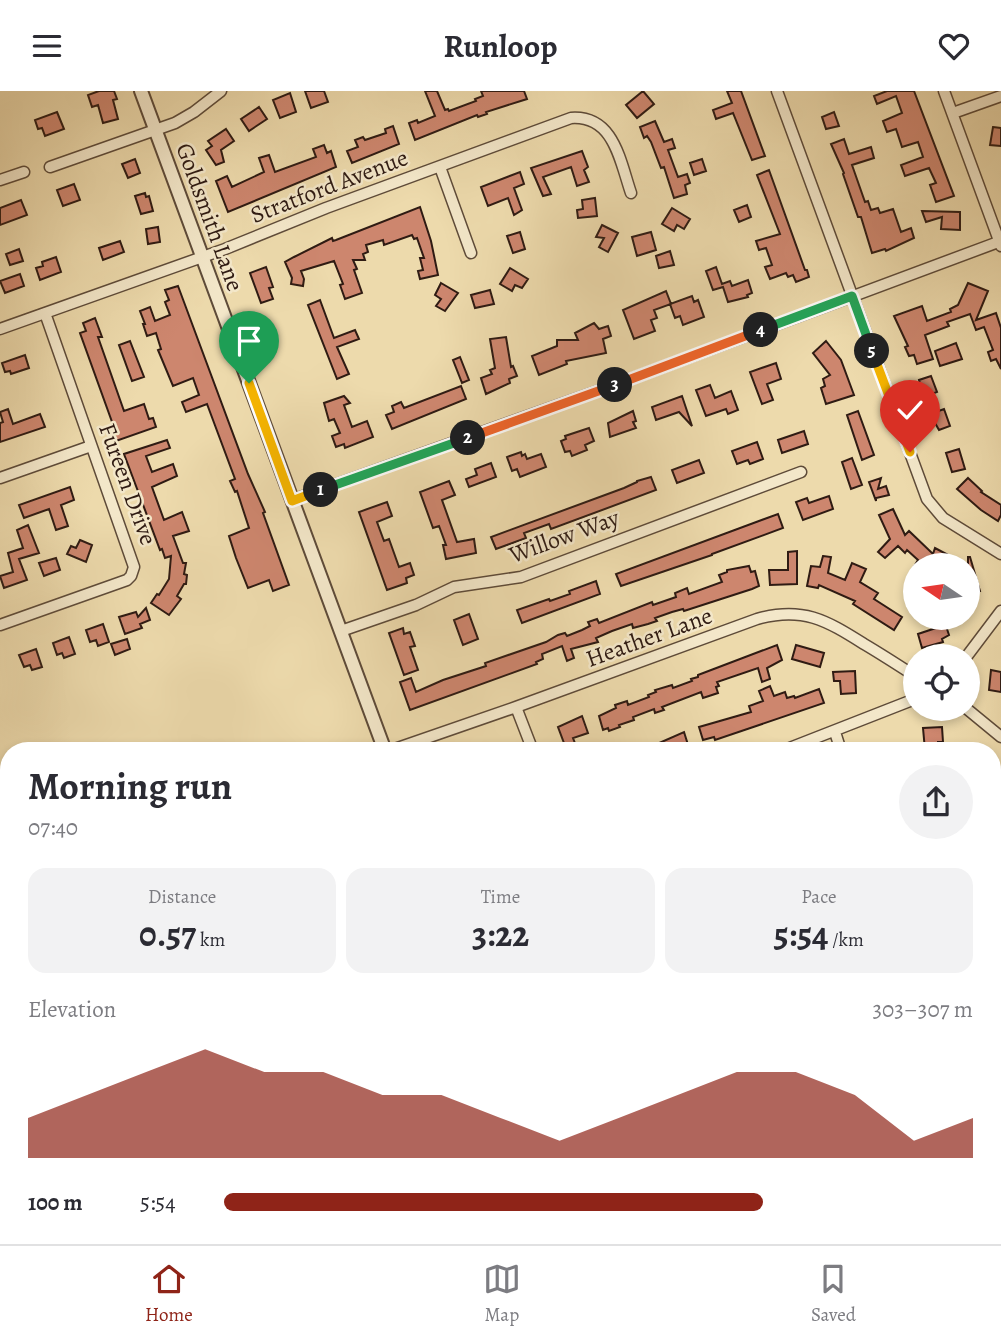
<!DOCTYPE html>
<html lang="en">
<head>
<meta charset="utf-8">
<style>
  :root { --surface:#fff; --page:#f2f2f3; --text:#2b2b33; --muted:#7c7c81; --line:#e1e1e2; --accent:#8f2418 }
  body { margin:0; font-family:Alegreya,serif; background:var(--page); color:var(--text); height:100vh; display:flex; flex-direction:column; font-size:26px; white-space:nowrap }
  * { box-sizing:border-box; margin:0 }
  p { font-size:23px; color:var(--muted) }
  .icon { flex:none; width:38px; height:38px; fill:none; stroke:currentColor; stroke-width:2; stroke-linecap:round; stroke-linejoin:round }
  .map { position:relative; flex:1; overflow:hidden }
  .details { position:absolute; left:0px; top:651px; width:1001px; height:502px; display:flex; flex-direction:column; background:var(--surface); border-radius:28px 28px 0 0; box-shadow:0 4px 10px #0003 }
  .details>* { flex:none }
  .needle { width:46px; rotate:283deg }
  .fabs { position:absolute; left:903px; top:462px; display:grid; gap:14px }
  .fabs a { display:grid; place-items:center; width:77px; height:77px; border-radius:50%; background:var(--surface); box-shadow:0 4px 10px #0003; font-size:35px }
  .pin { position:absolute; display:grid; place-items:center; width:60px; height:60px; color:#fff; margin:-72px -30px; border-radius:50% 50% 50% 0; rotate:-45deg; box-shadow:0 0 7px #0007 }
  .pin .icon { rotate:45deg }
  .km { position:absolute; width:35px; height:35px; margin:-18px; border-radius:50%; background:#222; color:#fff; font-size:19px; line-height:35px; text-align:center }
  .round { display:grid; place-items:center; flex:none; width:74px; height:74px; border-radius:37px; background:var(--page) }
  .headline { display:flex; align-items:center; justify-content:space-between; height:119px; padding:0 28px }
  h1 { font-size:38px; font-weight:600; line-height:52px }
  .stats { display:grid; grid-template-columns:repeat(3,1fr); gap:10px; height:119px; padding:7px 28px }
  .stats div { display:grid; align-content:center; border-radius:18px; background:var(--page); text-align:center }
  .stats b { font-size:35px; font-weight:600 }
  .stats small { font-size:19px; font-weight:400 }
  .stats p { font-size:19px }
  .chart { height:196px; padding:14px 28px }
  .chart p { display:flex; justify-content:space-between }
  .chart svg { width:100%; height:126px; margin-top:7px; fill:var(--accent); opacity:.7 }
  ul { padding:0 28px; list-style:none; font-size:23px }
  li { display:grid; grid-template-columns:112px 84px 1fr; align-items:center; height:52px }
  li i { height:18px; border-radius:9px; background:var(--accent) }
  header { display:flex; justify-content:space-between; align-items:center; height:91px; padding:0 28px; background:var(--surface); font-size:32px; font-weight:600 }
  .tab-bar { display:flex; justify-content:space-around; align-items:center; height:98px; border-top:2px solid var(--line); background:var(--surface); font-size:19px; color:var(--muted) }
  .tab-bar a { display:grid; justify-items:center; gap:4px }
  .tab-bar .selected { color:var(--accent) }
  .map>svg:first-child { display:block }
</style>
</head>
<body>
<header><svg class="icon" aria-label="menu" viewBox="0 0 24 24"><path d="M4 6h16M4 12h16M4 18h16"/></svg>Runloop<svg class="icon" aria-label="heart" viewBox="0 0 24 24"><path d="M12 20l-8-8c-3-5 5-10 8-4 3-6 11-1 8 4z"/></svg></header>
<div class="map">
<svg width="1001" height="1153" viewBox="0 0 1001 1153">
  <rect width="100%" height="100%" fill="#eddaac"/>
  <filter id="stains"><feTurbulence type="fractalNoise" baseFrequency=".00286" numOctaves="4"/><feColorMatrix values="0 0 0 0 .2 0 0 0 0 .09 0 0 0 0 .02 0 0 0 .5 -.17"/></filter>
  <radialGradient id="worn" r=".72"><stop offset=".6" stop-color="#630" stop-opacity="0"/><stop offset="1" stop-color="#630" stop-opacity=".3"/></radialGradient>
  <path fill="#cd866e" stroke="#2f1b13" stroke-width="2" d="M 99,0 L 114,0 L 117,8 L 113,9 L 118,28 L 103,32 L 98,14 L 92,16 L 88,4 Z
    M 305,0 L 324,0 L 328,11 L 311,17 Z
    M 425,0 L 437,0 L 445,19 L 448,18 L 449,20 L 476,10 L 475,8 L 483,5 L 481,0 L 524,0 L 527,8 L 486,21 L 487,23 L 478,26 L 477,24 L 415,49 L 409,32 L 417,29 L 418,32 L 435,25 Z
    M 643,0 L 654,13 L 637,27 L 626,14 Z
    M 727,0 L 741,0 L 765,65 L 752,69 L 733,22 L 716,28 L 713,19 L 732,12 Z
    M 887,0 L 914,0 L 954,105 L 936,111 L 930,94 L 936,92 L 929,77 L 905,85 L 901,74 L 923,66 L 918,51 L 902,56 L 896,38 L 887,41 L 883,30 L 902,22 L 896,5 L 877,13 L 874,5 Z
    M 290,2 L 296,21 L 280,27 L 273,9 Z
    M 259,16 L 267,28 L 249,40 L 241,28 Z
    M 57,21 L 64,38 L 45,45 L 42,37 L 38,38 L 35,29 Z
    M 834,21 L 839,35 L 826,38 L 822,26 Z
    M 655,30 L 664,51 L 672,48 L 675,57 L 668,59 L 678,86 L 687,83 L 690,92 L 685,94 L 687,103 L 674,107 L 664,76 L 661,77 L 651,51 L 647,45 L 644,47 L 640,36 Z
    M 393,35 L 399,53 L 352,72 L 347,60 L 358,56 L 355,49 L 363,46 L 365,49 L 386,42 L 385,38 Z
    M 993,36 L 1001,37 L 1001,55 L 990,54 Z
    M 226,38 L 234,50 L 221,59 L 224,71 L 216,74 L 206,59 L 212,55 L 208,50 Z
    M 844,48 L 849,63 L 871,56 L 874,67 L 852,74 L 865,111 L 868,110 L 871,119 L 878,117 L 880,122 L 893,118 L 901,141 L 911,137 L 914,147 L 886,160 L 885,158 L 872,162 L 861,126 L 858,126 L 843,83 L 844,82 L 831,53 Z
    M 324,54 L 327,62 L 331,60 L 336,76 L 228,121 L 216,90 L 227,85 L 232,96 L 264,81 L 259,67 L 269,64 L 275,81 L 316,66 L 313,58 Z
    M 582,60 L 588,76 L 584,79 L 589,91 L 577,95 L 571,76 L 543,86 L 551,103 L 543,105 L 531,77 Z
    M 135,68 L 140,82 L 128,87 L 122,73 Z
    M 702,68 L 706,80 L 694,84 L 690,72 Z
    M 769,79 L 805,179 L 807,179 L 809,186 L 796,191 L 793,184 L 788,186 L 786,182 L 770,188 L 765,176 L 772,174 L 766,157 L 759,159 L 756,150 L 780,143 L 757,84 Z
    M 520,81 L 524,93 L 514,97 L 522,119 L 514,124 L 508,107 L 488,115 L 481,96 Z
    M 74,93 L 80,109 L 63,115 L 57,99 Z
    M 145,102 L 146,106 L 149,105 L 153,120 L 141,123 L 135,105 Z
    M 595,107 L 597,125 L 578,127 L 577,119 L 583,118 L 582,109 Z
    M 21,109 L 27,124 L 0,134 L 0,117 Z
    M 747,114 L 751,126 L 739,131 L 734,119 Z
    M 420,116 L 431,150 L 438,184 L 420,188 L 418,180 L 423,179 L 420,167 L 424,167 L 417,147 L 414,148 L 412,144 L 384,154 L 383,149 L 366,154 L 368,161 L 363,163 L 365,169 L 353,169 L 357,178 L 354,179 L 362,202 L 345,208 L 340,194 L 343,193 L 334,170 L 301,180 L 304,188 L 303,195 L 291,193 L 292,187 L 285,171 L 294,166 L 332,147 L 333,150 L 336,149 Z
    M 672,117 L 690,128 L 684,138 L 677,134 L 674,140 L 662,133 Z
    M 922,120 L 960,121 L 960,139 L 941,138 L 942,126 L 926,131 Z
    M 602,134 L 618,142 L 608,161 L 599,156 L 604,147 L 596,146 Z
    M 158,136 L 160,151 L 148,153 L 146,138 Z
    M 520,141 L 525,158 L 513,162 L 507,145 Z
    M 651,141 L 656,159 L 637,165 L 632,146 Z
    M 120,150 L 124,161 L 103,169 L 99,157 Z
    M 19,158 L 23,170 L 10,174 L 6,163 Z
    M 670,160 L 674,174 L 659,177 L 656,165 Z
    M 56,166 L 61,181 L 40,189 L 36,177 L 43,175 L 42,171 Z
    M 266,176 L 273,196 L 269,197 L 273,208 L 261,212 L 250,182 Z
    M 716,176 L 722,193 L 730,190 L 732,195 L 748,189 L 752,202 L 747,204 L 748,206 L 728,211 L 723,196 L 713,199 L 706,180 Z
    M 510,177 L 528,188 L 522,197 L 515,194 L 512,200 L 500,193 Z
    M 20,183 L 24,195 L 5,202 L 0,190 Z
    M 441,192 L 458,202 L 445,220 L 436,215 L 441,208 L 435,204 Z
    M 968,192 L 988,200 L 976,229 L 996,222 L 1001,237 L 1001,278 L 996,268 L 991,270 L 988,261 L 993,259 L 984,236 L 976,239 L 970,223 L 947,231 L 949,235 L 925,244 L 933,268 L 917,273 L 914,264 L 909,265 L 905,256 L 908,255 L 894,225 L 922,215 L 927,230 L 951,221 L 950,218 L 958,214 Z
    M 178,195 L 248,383 L 265,421 L 263,422 L 289,494 L 273,500 L 269,489 L 248,497 L 236,467 L 229,445 L 249,437 L 237,400 L 235,401 L 230,390 L 235,388 L 207,313 L 186,321 L 182,311 L 199,304 L 193,287 L 173,295 L 158,259 L 161,258 L 156,242 L 147,245 L 143,233 L 145,233 L 140,220 L 150,216 L 155,230 L 170,224 L 165,211 L 169,209 L 165,199 Z
    M 490,199 L 494,213 L 475,217 L 471,204 Z
    M 666,200 L 671,213 L 654,219 L 657,227 L 651,229 L 655,240 L 634,248 L 623,219 Z
    M 692,205 L 694,211 L 698,209 L 704,226 L 683,234 L 680,225 L 675,227 L 670,213 Z
    M 320,209 L 334,247 L 355,239 L 359,248 L 337,256 L 349,283 L 337,288 L 308,214 Z
    M 95,227 L 102,246 L 98,246 L 124,320 L 144,313 L 149,328 L 153,327 L 156,336 L 116,350 L 114,343 L 116,342 L 80,242 L 86,240 L 83,232 Z
    M 594,232 L 599,238 L 608,235 L 611,245 L 603,248 L 606,262 L 566,270 L 567,273 L 539,284 L 532,265 L 557,255 L 557,249 L 578,249 L 575,242 Z
    M 506,246 L 511,276 L 513,275 L 517,285 L 509,288 L 510,292 L 486,303 L 481,287 L 492,283 L 490,279 L 495,277 L 490,248 Z
    M 130,250 L 144,286 L 132,290 L 119,254 Z
    M 826,250 L 841,269 L 854,304 L 826,313 L 821,297 L 825,295 L 823,288 L 830,284 L 813,262 Z
    M 956,252 L 962,268 L 940,275 L 935,260 Z
    M 25,264 L 29,277 L 11,283 L 10,280 L 5,281 L 2,272 Z
    M 460,266 L 469,289 L 462,292 L 453,269 Z
    M 776,272 L 781,288 L 767,293 L 773,309 L 762,313 L 750,281 Z
    M 931,285 L 937,301 L 924,306 L 919,289 Z
    M 710,294 L 715,307 L 731,300 L 738,319 L 728,323 L 726,318 L 706,325 L 696,299 Z
    M 461,295 L 466,308 L 392,338 L 386,324 L 394,321 L 392,315 L 401,311 L 404,317 Z
    M 344,305 L 350,312 L 344,314 L 352,336 L 367,330 L 373,346 L 345,357 L 344,353 L 336,356 L 332,345 L 340,342 L 334,328 L 329,330 L 324,312 Z
    M 682,305 L 692,335 L 679,321 L 656,329 L 652,316 Z
    M 8,318 L 13,333 L 40,323 L 45,336 L 0,351 L 0,332 L 3,331 L 0,321 Z
    M 944,318 L 950,335 L 939,339 L 930,323 Z
    M 633,320 L 636,330 L 633,331 L 636,337 L 610,346 L 608,332 Z
    M 858,320 L 874,364 L 862,369 L 847,324 Z
    M 589,337 L 594,350 L 585,354 L 587,359 L 572,365 L 570,360 L 565,361 L 561,350 L 566,348 L 565,345 Z
    M 804,340 L 808,353 L 782,362 L 778,349 Z
    M 167,349 L 170,357 L 146,365 L 152,381 L 173,373 L 177,385 L 152,396 L 164,429 L 182,421 L 189,440 L 173,445 L 183,472 L 186,472 L 184,483 L 187,484 L 186,493 L 184,493 L 177,505 L 181,508 L 169,524 L 151,512 L 157,503 L 159,504 L 169,488 L 171,465 L 165,467 L 162,458 L 160,459 L 124,363 Z
    M 757,351 L 763,368 L 750,373 L 748,369 L 737,373 L 732,360 Z
    M 959,358 L 965,378 L 952,381 L 946,362 Z
    M 521,361 L 522,365 L 525,363 L 527,368 L 541,363 L 546,376 L 520,386 L 517,378 L 512,380 L 507,366 Z
    M 852,367 L 862,394 L 851,398 L 842,371 Z
    M 699,369 L 704,382 L 677,392 L 672,379 Z
    M 491,372 L 496,386 L 469,396 L 466,388 L 477,384 L 475,378 Z
    M 651,386 L 656,399 L 551,438 L 549,433 L 524,442 L 526,447 L 496,458 L 491,446 L 624,397 L 637,391 L 637,390 Z
    M 881,387 L 878,398 L 886,395 L 889,404 L 876,407 L 876,410 L 869,391 Z
    M 968,387 L 982,400 L 981,401 L 1001,414 L 1001,424 L 998,430 L 981,419 L 957,398 Z
    M 449,390 L 455,404 L 442,409 L 457,451 L 474,448 L 476,462 L 446,468 L 443,454 L 446,454 L 439,435 L 433,437 L 420,401 Z
    M 70,396 L 74,409 L 61,414 L 68,435 L 56,439 L 49,418 L 24,427 L 19,414 Z
    M 829,405 L 833,418 L 803,429 L 796,411 L 807,407 L 809,412 Z
    M 387,411 L 392,425 L 377,431 L 384,450 L 389,448 L 399,476 L 410,472 L 414,484 L 406,487 L 407,492 L 387,499 L 359,421 Z
    M 893,418 L 905,444 L 909,440 L 933,463 L 935,457 L 952,466 L 948,474 L 915,474 L 918,469 L 907,459 L 905,462 L 898,455 L 885,467 L 878,461 L 890,448 L 879,424 Z
    M 778,423 L 783,437 L 712,463 L 712,464 L 621,495 L 616,483 Z
    M 28,434 L 39,462 L 19,468 L 27,489 L 4,497 L 0,485 L 13,481 L 8,462 L 23,457 L 17,439 Z
    M 80,449 L 92,454 L 86,471 L 67,463 L 71,455 L 76,457 Z
    M 797,460 L 797,493 L 770,494 L 769,479 L 788,479 L 788,461 Z
    M 823,465 L 831,466 L 828,482 L 845,489 L 852,472 L 866,478 L 860,491 L 878,502 L 874,508 L 902,526 L 894,539 L 853,513 L 855,510 L 819,494 L 818,497 L 807,495 L 811,475 L 820,476 Z
    M 968,466 L 970,466 L 980,500 L 968,504 Z
    M 56,467 L 60,479 L 44,485 L 39,472 Z
    M 749,475 L 751,481 L 755,480 L 759,495 L 752,498 L 684,520 L 683,518 L 672,521 L 655,527 L 657,530 L 648,533 L 633,537 L 632,533 L 612,540 L 596,547 L 598,551 L 571,558 L 574,567 L 567,570 L 562,555 L 542,563 L 543,568 L 536,571 L 537,573 L 410,619 L 400,591 L 411,587 L 416,601 L 443,589 L 486,575 L 485,572 L 546,551 L 558,544 L 565,542 L 567,545 L 582,539 L 590,535 L 588,531 L 597,528 L 599,532 L 652,511 L 653,514 L 676,506 L 675,502 L 687,497 L 689,503 L 722,491 L 719,484 L 727,481 L 727,479 Z
    M 596,490 L 600,503 L 522,532 L 517,519 L 549,508 L 550,510 L 570,503 L 569,500 Z
    M 146,517 L 150,529 L 140,533 L 142,537 L 125,543 L 119,526 L 136,521 L 138,526 Z
    M 469,523 L 478,548 L 463,554 L 454,529 Z
    M 945,532 L 949,544 L 942,548 L 943,551 L 922,557 L 918,543 L 936,537 L 936,535 Z
    M 103,533 L 109,551 L 98,555 L 96,549 L 90,551 L 86,539 Z
    M 403,537 L 404,543 L 410,541 L 415,555 L 410,556 L 418,579 L 404,584 L 389,542 Z
    M 69,546 L 75,563 L 64,567 L 62,562 L 57,564 L 53,552 Z
    M 127,548 L 130,558 L 115,564 L 111,553 Z
    M 777,554 L 782,569 L 767,577 L 770,588 L 762,591 L 758,577 L 717,591 L 719,595 L 716,596 L 718,602 L 703,607 L 701,601 L 662,616 L 664,619 L 655,622 L 654,618 L 633,626 L 634,629 L 619,634 L 620,636 L 609,640 L 608,637 L 603,639 L 599,625 L 616,617 L 615,614 L 627,610 L 628,614 L 649,606 L 648,604 L 656,601 L 655,599 L 672,594 L 673,597 L 692,590 L 691,588 L 698,586 L 698,584 Z
    M 796,554 L 824,562 L 820,576 L 792,568 Z
    M 36,558 L 42,576 L 32,579 L 30,574 L 24,576 L 19,564 Z
    M 991,579 L 1001,581 L 1001,601 L 989,599 Z
    M 855,580 L 856,602 L 841,603 L 840,590 L 834,590 L 833,581 Z
    M 770,595 L 774,605 L 785,601 L 787,607 L 794,605 L 795,607 L 819,598 L 824,612 L 715,649 L 714,646 L 703,649 L 699,636 L 751,621 L 749,615 L 763,610 L 759,600 Z
    M 582,625 L 588,642 L 573,647 L 578,660 L 567,660 L 558,636 Z
    M 942,636 L 943,651 L 938,651 L 938,657 L 925,659 L 923,637 Z
    M 684,641 L 689,657 L 683,660 L 641,660 Z
    M 1001,694 L 1001,837 L 1000,837 L 994,822 L 992,823 L 992,698 Z
    M 9,838 L 9,868 L 0,870 L 0,840 Z
    M 992,900 L 997,911 L 1001,914 L 1001,933 L 992,936 Z
    M 770,1144 L 792,1144 L 795,1153 L 773,1153 Z
    M 847,1144 L 869,1144 L 872,1153 L 850,1153 Z
    M 970,1144 L 998,1144 L 1001,1153 L 973,1153 Z"/>
  <g fill="none" stroke-linecap="round" stroke-linejoin="round">
    <g stroke="#5e4b39" stroke-width="8">
      <path id="service" d="M 0,820 L 9,819
        M 992,886 L 1001,909
        M 992,953 L 1001,950
        M 992,1083 L 995,1090 L 992,1096
        M 992,1127 L 1001,1124
        M 395,1144 L 400,1153
        M 686,1144 L 689,1153
        M 809,1144 L 812,1153
        M 832,1144 L 835,1153
        M 889,1144 L 893,1153
        M 960,1144 L 962,1153
        M 450,1147 L 452,1153
        M 436,1152 L 436,1153
        M 465,1153 L 473,1150 L 471,1144
        M 475,1153 L 473,1150 L 487,1144
        M 733,1153 L 741,1150 L 742,1153
        M 923,1153 L 944,1144"/>
    </g>
    <g stroke="#5e4b39" stroke-width="13">
      <path id="minor" d="M 777,0 L 927,408 L 943,427 L 1001,463
        M 944,0 L 1001,155
        M 953,22 L 1001,5
        M 50,76 L 175,32 L 194,21 L 221,0
        M 440,76 L 471,162
        M 0,89 L 24,81
        M 0,238 L 225,158 L 326,117 L 571,27 C 614,24 620,70 631,102
        M 0,387 L 91,355
        M 292,409 L 628,289 L 1001,150
        M 0,534 L 127,489 L 131,485 L 134,476 L 45,222
        M 341,540 L 416,514 L 454,496 L 521,486 L 801,381
        M 967,565 L 1001,520
        M 516,616 L 533,660
        M 967,618 L 1001,646
        M 835,641 L 841,660
        M 389,660 L 516,616 L 757,528 C 802,515 826,529 864,553 C 881,563 898,574 915,585
        M 782,660 L 915,608"/>
    </g>
    <g stroke="#5e4b39" stroke-width="16">
      <path id="tertiary" d="M 141,0 L 385,660"/>
    </g>
    <g stroke="#2f1b13" stroke-width="19">
      <path id="primary" d="M 992,992 L 1001,989
        M 992,1022 L 1001,1019
        M 564,1153 L 587,1144
        M 648,1153 L 672,1144"/>
    </g>
    <g stroke="#2f1b13" stroke-width="21">
      <path id="motorway" d="M 0,1053 L 9,1070
        M 48,1148 L 55,1153"/>
    </g>
    <use href="#service" stroke="#f3e7c9" stroke-width="4.5"/>
    <use href="#minor" stroke="#f3e7c9" stroke-width="10"/>
    <use href="#tertiary" stroke="#f3e7c9" stroke-width="12"/>
    <use href="#primary" stroke="#eddaac" stroke-width="16"/>
    <use href="#motorway" stroke="#eddaac" stroke-width="18"/>
  </g>
  <g fill="none" stroke-linecap="round" stroke-linejoin="round">
    <g stroke="#fff" stroke-width="14">
      <path id="split-1" d="M 249,292 L 292,410 L 321,399"/>
    </g>
    <g stroke="#fff" stroke-width="14">
      <path id="split-2" d="M 321,399 L 468,347"/>
    </g>
    <g stroke="#fff" stroke-width="14">
      <path id="split-3" d="M 468,347 L 615,294"/>
    </g>
    <g stroke="#fff" stroke-width="14">
      <path id="split-4" d="M 615,294 L 761,239"/>
    </g>
    <g stroke="#fff" stroke-width="14">
      <path id="split-5" d="M 761,239 L 852,205 L 872,260"/>
    </g>
    <g stroke="#fff" stroke-width="14">
      <path id="split-6" d="M 872,260 L 910,361"/>
    </g>
    <use href="#split-1" stroke="#f5b400" stroke-width="9"/>
    <use href="#split-2" stroke="#22a559" stroke-width="9"/>
    <use href="#split-3" stroke="#f0652b" stroke-width="9"/>
    <use href="#split-4" stroke="#f0652b" stroke-width="9"/>
    <use href="#split-5" stroke="#22a559" stroke-width="9"/>
    <use href="#split-6" stroke="#f5b400" stroke-width="9"/>
  </g>
  <g text-anchor="middle" dominant-baseline="central" stroke-width="5" stroke-linejoin="round" paint-order="stroke">
    <g font-size="24" fill="#2f1b13" stroke="#f3e7c9">
      <text transform="translate(329 95) rotate(-21)">Stratford Avenue</text>
      <text transform="translate(210 126) rotate(70)">Goldsmith Lane</text>
      <text transform="translate(128 393) rotate(70)">Fureen Drive</text>
      <text transform="translate(564 445) rotate(-20)">Willow Way</text>
      <text transform="translate(649 546) rotate(-20)">Heather Lane</text>
    </g>
  </g>
  <rect width="100%" height="100%" filter="url(#stains)"/>
  <rect width="100%" height="100%" fill="url(#worn)"/>
</svg>
<div class="fabs">
<a><svg class="needle" viewBox="-14 -14 28 28"><path d="M0-13l5 13h-10z" fill="#e53935"/><path d="M0 13l5-13h-10z" fill="#7c7c81"/></svg></a>
<a><svg class="icon" aria-label="locate" viewBox="0 0 24 24"><circle cx="12" cy="12" r="6"/><path d="M12 2v4M12 18v4M2 12h4M18 12h4"/></svg></a>
</div>
<div class="pin" style="left:249px;top:292px;background:#1e9e55"><svg class="icon" aria-label="arrive" viewBox="0 0 24 24"><path d="M6 21V4h12l-3 4 3 4H6"/></svg></div>
<div class="pin" style="left:910px;top:361px;background:#d93025"><svg class="icon" aria-label="check" viewBox="0 0 24 24"><path d="M5 12l5 5 9-10"/></svg></div>
<b class="km" style="left:321px;top:399px">1</b>
<b class="km" style="left:468px;top:347px">2</b>
<b class="km" style="left:615px;top:294px">3</b>
<b class="km" style="left:761px;top:239px">4</b>
<b class="km" style="left:872px;top:260px">5</b>
<section class="details">
<div class="headline"><div><h1>Morning run</h1><p>07:40</p></div><a class="round"><svg class="icon" aria-label="share" viewBox="0 0 24 24"><path d="M12 15V3M7 8l5-5 5 5M5 13v7h14v-7"/></svg></a></div>
<div class="stats">
<div><p>Distance</p><b>0.57<small> km</small></b></div>
<div><p>Time</p><b>3:22</b></div>
<div><p>Pace</p><b>5:54<small> /km</small></b></div>
</div>
<div class="chart"><p><span>Elevation</span>303–307 m</p>
<svg viewBox="0 0 160 44" preserveAspectRatio="none"><path d="M0 44V30L10 22L20 14L30 6L40 14L50 14L60 22L70 22L80 30L90 38L100 30L110 22L120 14L130 14L140 22L150 38L160 30V44z"/></svg>
</div>
<ul>
<li><b>100 m</b>5:54<i style="width:72%"></i></li>
</ul>
</section>
</div>
<nav class="tab-bar">
<a class="selected"><svg class="icon" aria-label="home" viewBox="0 0 24 24"><path d="M3 11l9-7 9 7M6 9v11h12V9"/></svg>Home</a>
<a><svg class="icon" aria-label="map" viewBox="0 0 24 24"><path d="M3 6l6-2 6 2 6-2v14l-6 2-6-2-6 2zM9 4v14M15 6v14"/></svg>Map</a>
<a><svg class="icon" aria-label="saved" viewBox="0 0 24 24"><path d="M7 4h10v16l-5-4-5 4z"/></svg>Saved</a>
</nav>
</body>
</html>
